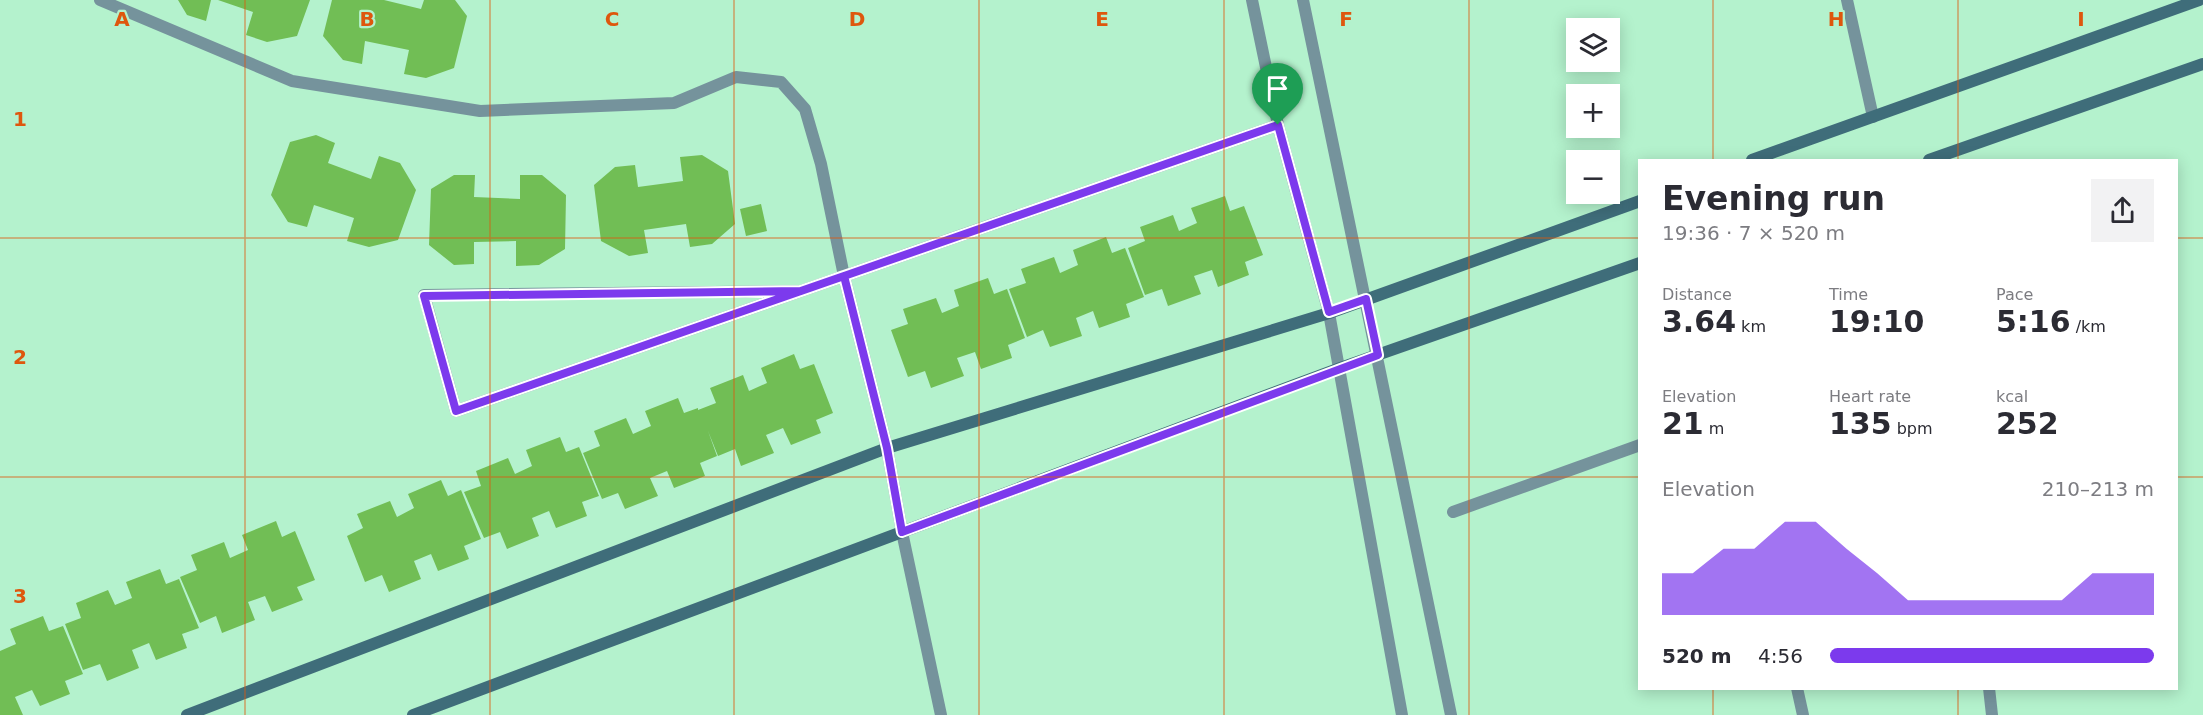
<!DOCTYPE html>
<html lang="en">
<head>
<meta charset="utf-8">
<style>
  :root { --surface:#fff; --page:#f2f2f3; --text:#2b2b33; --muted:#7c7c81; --accent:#7c3aed }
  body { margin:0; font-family:"DejaVu Sans",sans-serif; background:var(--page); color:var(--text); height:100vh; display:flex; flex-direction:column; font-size:22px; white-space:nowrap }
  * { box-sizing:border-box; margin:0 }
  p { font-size:20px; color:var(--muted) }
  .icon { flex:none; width:33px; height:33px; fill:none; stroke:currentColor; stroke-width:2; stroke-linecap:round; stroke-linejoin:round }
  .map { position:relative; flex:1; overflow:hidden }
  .side { position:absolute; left:1638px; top:159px; width:540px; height:531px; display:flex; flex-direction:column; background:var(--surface); border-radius:0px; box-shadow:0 3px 15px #0003 }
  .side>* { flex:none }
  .tools { position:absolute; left:1566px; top:18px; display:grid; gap:12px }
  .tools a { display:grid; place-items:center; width:54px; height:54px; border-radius:0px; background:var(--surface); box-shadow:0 3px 15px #0003; font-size:30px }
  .pin { position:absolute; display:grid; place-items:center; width:51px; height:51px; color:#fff; margin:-62px -26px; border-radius:50% 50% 50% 0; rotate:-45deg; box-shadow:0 0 6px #0007 }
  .pin .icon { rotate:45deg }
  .round { display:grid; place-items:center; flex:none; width:63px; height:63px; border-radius:0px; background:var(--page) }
  .overview { display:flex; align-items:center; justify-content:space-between; height:102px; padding:0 24px }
  h1 { font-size:33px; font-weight:700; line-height:45px }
  .metrics { display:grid; grid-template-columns:repeat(3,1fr); gap:9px; height:102px; padding:6px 24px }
  .metrics div { display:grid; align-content:center }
  .metrics b { font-size:30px; font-weight:700 }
  .metrics small { font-size:16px; font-weight:400 }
  .metrics p { font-size:16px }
  .chart { height:168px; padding:12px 24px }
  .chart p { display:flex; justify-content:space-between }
  .chart svg { width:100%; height:108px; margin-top:6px; fill:var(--accent); opacity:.7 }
  ul { padding:0 24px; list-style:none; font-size:20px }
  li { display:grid; grid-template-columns:96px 72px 1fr; align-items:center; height:45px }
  li i { height:15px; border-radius:8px; background:var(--accent) }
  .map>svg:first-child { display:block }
</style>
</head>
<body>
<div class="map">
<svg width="2203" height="715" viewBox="0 0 2203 715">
  <rect width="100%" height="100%" fill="#b4f2cd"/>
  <path fill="#71be55" d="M 178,0 L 211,0 L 206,21 L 187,15 Z
    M 218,0 L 310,0 L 297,36 L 267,42 L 246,35 L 253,12 Z
    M 332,0 L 384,0 L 421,9 L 424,0 L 455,0 L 467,16 L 454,68 L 426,78 L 404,74 L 409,50 L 365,41 L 362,64 L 343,60 L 323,36 Z
    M 316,135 L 335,143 L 328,163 L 371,179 L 379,156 L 400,163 L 416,190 L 398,240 L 369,247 L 347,241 L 354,218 L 314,205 L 307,227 L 288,222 L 271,195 L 290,142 Z
    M 702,155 L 728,171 L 735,224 L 712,244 L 690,247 L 686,224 L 644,230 L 648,253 L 629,256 L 601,241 L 594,185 L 615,167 L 635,165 L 638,187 L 683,181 L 680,157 Z
    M 454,175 L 475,175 L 474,197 L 520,199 L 520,175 L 542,175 L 566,195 L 565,249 L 539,265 L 516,266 L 516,241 L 474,242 L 474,264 L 454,265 L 429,245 L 431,189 Z
    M 1225,196 L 1230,211 L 1244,206 L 1263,255 L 1245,262 L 1249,275 L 1218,287 L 1212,270 L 1194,276 L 1201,294 L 1168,306 L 1162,289 L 1145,295 L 1128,248 L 1145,241 L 1140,227 L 1173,215 L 1179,231 L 1197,223 L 1191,208 Z
    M 761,204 L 767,231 L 746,236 L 740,209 Z
    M 1106,237 L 1112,253 L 1125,248 L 1144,297 L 1126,304 L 1130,317 L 1099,328 L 1093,311 L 1076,318 L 1082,336 L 1050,347 L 1043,330 L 1027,337 L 1009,289 L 1026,283 L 1021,269 L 1054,257 L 1060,273 L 1078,265 L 1073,250 Z
    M 988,278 L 994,294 L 1007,289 L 1025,338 L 1008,345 L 1012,358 L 981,369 L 975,352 L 957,358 L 964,376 L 931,388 L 925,371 L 908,377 L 891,330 L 908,324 L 903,309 L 936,298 L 942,313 L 959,306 L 954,290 Z
    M 794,354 L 800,369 L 814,364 L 833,413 L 816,420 L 821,433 L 791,445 L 783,428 L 766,435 L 774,453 L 741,466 L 735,449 L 718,456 L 708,431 L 717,456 L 700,463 L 705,476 L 674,488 L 667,471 L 650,478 L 658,496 L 625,509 L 618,493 L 602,499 L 583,453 L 600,446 L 594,431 L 626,418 L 633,434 L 651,426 L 645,411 L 678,398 L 684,413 L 698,408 L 698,410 L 716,403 L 710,388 L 743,375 L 749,391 L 767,383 L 761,368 Z
    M 560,437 L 566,452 L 579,447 L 599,496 L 582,502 L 587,516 L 556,528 L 549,511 L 532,518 L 539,536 L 507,549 L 500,532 L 484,538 L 464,492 L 481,486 L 476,471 L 508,458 L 515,474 L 532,466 L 526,450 Z
    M 441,480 L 448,496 L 461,490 L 481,539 L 464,546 L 469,559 L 438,571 L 431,554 L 414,561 L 421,579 L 389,592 L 382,575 L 365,582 L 347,536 L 363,528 L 357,514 L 390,501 L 397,517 L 414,508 L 408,494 Z
    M 276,521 L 282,537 L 295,531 L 315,580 L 297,587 L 303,600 L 272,612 L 265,596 L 248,602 L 255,620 L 222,633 L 216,616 L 200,623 L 180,577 L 197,570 L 191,555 L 224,542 L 230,558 L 248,550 L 242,535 Z
    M 160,569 L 166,584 L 179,579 L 199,628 L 182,634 L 187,648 L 156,660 L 149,643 L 132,650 L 139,668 L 107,681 L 100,664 L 83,670 L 65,624 L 81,618 L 76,603 L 108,590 L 115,605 L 132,598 L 126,582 Z
    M 43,616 L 49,631 L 63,626 L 83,674 L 65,681 L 70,694 L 40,706 L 32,690 L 15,697 L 23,715 L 0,715 L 0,651 L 16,644 L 10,629 Z"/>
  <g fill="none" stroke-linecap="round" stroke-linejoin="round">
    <path stroke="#75939c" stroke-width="12" d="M 1453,512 L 1640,445
      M 1797,688 L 1803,715"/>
    <path stroke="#75939c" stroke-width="12" d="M 100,0 L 292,81 L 480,111 L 674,103 L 736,77 L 781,82 L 805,109 L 821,164 L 844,276 L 887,448 L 902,532 L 941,715
      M 1252,0 L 1278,125 L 1329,313 L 1402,715
      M 1303,0 L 1451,715
      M 1847,0 L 1873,117
      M 801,291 L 424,295 L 456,411 L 1278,125
      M 1989,688 L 1992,715"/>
    <path stroke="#3f6d7a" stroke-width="12" d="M 1752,160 L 2199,0
      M 1929,160 L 2203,64
      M 187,715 L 887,448 L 1329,313 L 1640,201
      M 413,715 L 1340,368 L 1640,263"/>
  </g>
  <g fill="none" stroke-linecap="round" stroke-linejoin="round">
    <g stroke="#fff" stroke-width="12">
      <path id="route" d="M 1278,125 L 801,291 L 424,296 L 456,411 L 844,276 L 887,448 L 902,532 L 1378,355 L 1366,299 L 1329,312 L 1278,125"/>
    </g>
    <use href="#route" stroke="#7c3aed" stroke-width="8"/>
  </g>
  <path fill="none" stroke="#de570d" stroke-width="1.5" stroke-opacity="0.55" d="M 245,0 L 245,715M 490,0 L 490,715M 734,0 L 734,715M 979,0 L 979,715M 1224,0 L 1224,715M 1469,0 L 1469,715M 1713,0 L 1713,160M 1958,0 L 1958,160M 0,238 L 1640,238M 2176,238 L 2203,238M 0,477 L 1640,477M 2176,477 L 2203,477M 1713,688 L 1713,715M 1958,688 L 1958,715"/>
  <g font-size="20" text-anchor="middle" font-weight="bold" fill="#de570d" stroke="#b4f2cd" stroke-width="4.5" stroke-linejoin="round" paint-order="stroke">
    <text x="122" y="26">A</text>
    <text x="367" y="26">B</text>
    <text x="612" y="26">C</text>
    <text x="857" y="26">D</text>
    <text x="1102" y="26">E</text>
    <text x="1346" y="26">F</text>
    <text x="1836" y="26">H</text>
    <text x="2081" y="26">I</text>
    <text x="20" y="126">1</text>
    <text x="20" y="364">2</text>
    <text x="20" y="603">3</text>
  </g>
</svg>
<div class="tools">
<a><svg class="icon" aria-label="layers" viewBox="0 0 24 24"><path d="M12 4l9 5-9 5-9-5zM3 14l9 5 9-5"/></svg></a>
<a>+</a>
<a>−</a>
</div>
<div class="pin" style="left:1278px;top:125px;background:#1e9e55"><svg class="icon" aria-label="arrive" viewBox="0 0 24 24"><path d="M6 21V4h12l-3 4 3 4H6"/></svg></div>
<section class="side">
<div class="overview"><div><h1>Evening run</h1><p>19:36 · 7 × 520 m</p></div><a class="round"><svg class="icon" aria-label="share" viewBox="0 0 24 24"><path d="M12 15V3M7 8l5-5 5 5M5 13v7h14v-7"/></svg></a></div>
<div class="metrics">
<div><p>Distance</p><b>3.64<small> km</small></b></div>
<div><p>Time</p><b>19:10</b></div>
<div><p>Pace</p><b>5:16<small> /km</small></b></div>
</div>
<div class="metrics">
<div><p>Elevation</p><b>21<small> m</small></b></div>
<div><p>Heart rate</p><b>135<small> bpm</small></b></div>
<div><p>kcal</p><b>252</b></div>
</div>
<div class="chart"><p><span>Elevation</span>210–213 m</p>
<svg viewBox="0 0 160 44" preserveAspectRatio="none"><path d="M0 44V27L10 27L20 17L30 17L40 6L50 6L60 17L70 27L80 38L90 38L100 38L110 38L120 38L130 38L140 27L150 27L160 27V44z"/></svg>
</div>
<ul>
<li><b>520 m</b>4:56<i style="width:100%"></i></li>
</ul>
</section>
</div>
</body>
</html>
